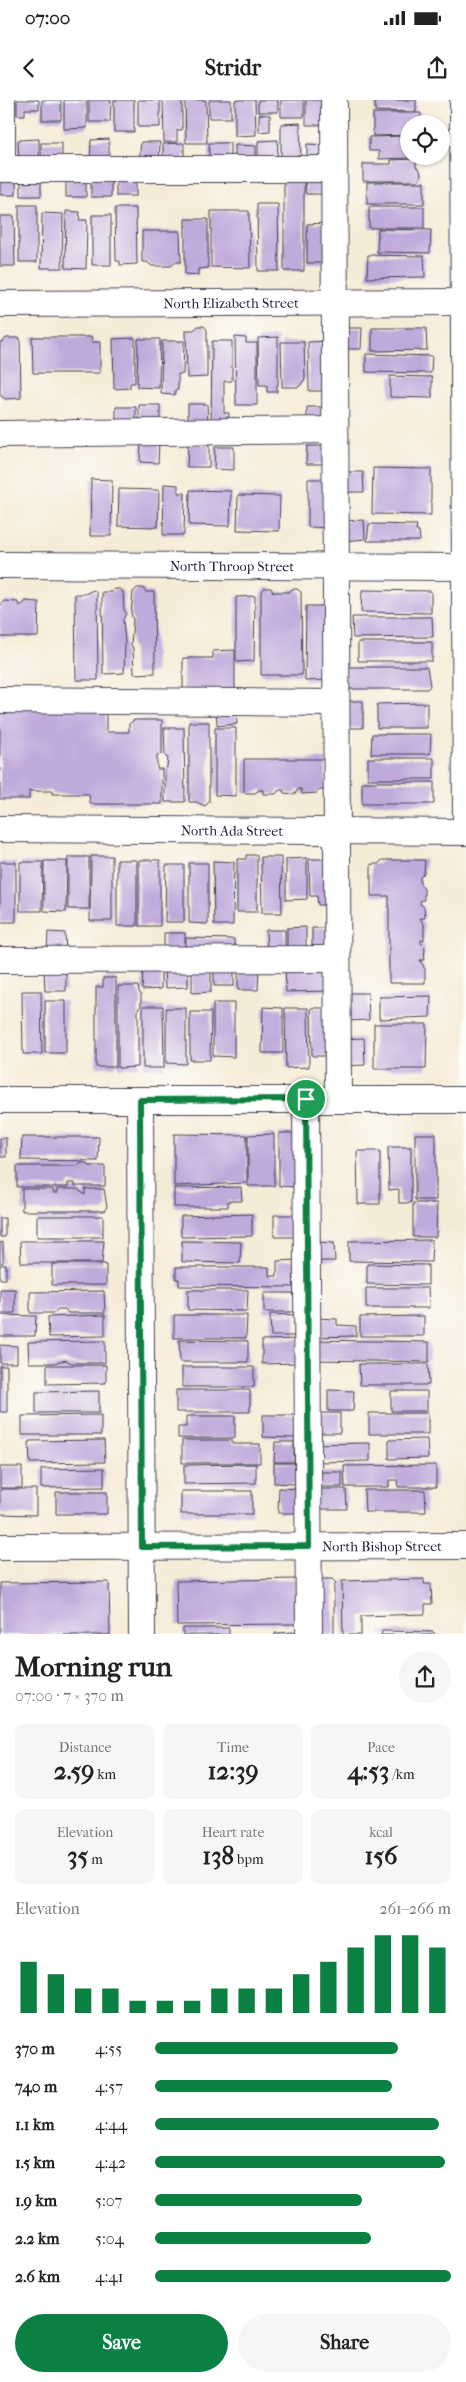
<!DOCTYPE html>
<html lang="en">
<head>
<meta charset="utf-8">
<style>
  :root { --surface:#fff; --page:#f6f6f6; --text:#222; --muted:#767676; --accent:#0b8043 }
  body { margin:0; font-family:"IM FELL French Canon",serif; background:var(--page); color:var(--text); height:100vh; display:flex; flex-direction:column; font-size:19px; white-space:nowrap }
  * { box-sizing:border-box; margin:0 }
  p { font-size:16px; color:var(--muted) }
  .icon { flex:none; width:28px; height:28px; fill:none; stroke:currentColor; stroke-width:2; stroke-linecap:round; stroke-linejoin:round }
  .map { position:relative; height:1534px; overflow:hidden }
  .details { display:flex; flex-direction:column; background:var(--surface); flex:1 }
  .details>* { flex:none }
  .fabs { position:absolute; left:400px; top:15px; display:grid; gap:10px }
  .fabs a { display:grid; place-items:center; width:50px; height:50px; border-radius:50%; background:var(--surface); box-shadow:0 1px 4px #0004; font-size:25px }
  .pin { position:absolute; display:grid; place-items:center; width:42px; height:42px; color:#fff; margin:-21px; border:2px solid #fff; border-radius:50%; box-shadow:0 1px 5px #0007 }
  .round { display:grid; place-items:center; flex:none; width:52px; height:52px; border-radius:26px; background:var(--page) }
  .head { display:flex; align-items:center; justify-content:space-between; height:85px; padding:0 15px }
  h1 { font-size:28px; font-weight:800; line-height:38px }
  .stats { display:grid; grid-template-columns:repeat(3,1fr); gap:8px; height:85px; padding:5px 15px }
  .stats div { display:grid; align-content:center; border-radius:10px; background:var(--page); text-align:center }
  .stats b { font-size:25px; font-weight:800 }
  .stats small { font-size:14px; font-weight:400 }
  .stats p { font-size:14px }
  .chart { height:140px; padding:10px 15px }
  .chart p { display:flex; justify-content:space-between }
  .chart svg { width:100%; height:90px; margin-top:5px; stroke:var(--accent); stroke-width:6 }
  .action { display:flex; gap:10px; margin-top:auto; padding:10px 15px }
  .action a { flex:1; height:58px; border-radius:30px; background:var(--accent); color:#fff; font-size:20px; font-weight:800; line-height:58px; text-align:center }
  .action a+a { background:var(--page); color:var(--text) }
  ul { padding:0 15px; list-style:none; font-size:16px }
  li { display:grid; grid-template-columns:80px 60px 1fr; align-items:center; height:38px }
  li i { height:12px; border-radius:6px; background:var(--accent) }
  .status { display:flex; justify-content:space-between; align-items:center; height:35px; padding:0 25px; background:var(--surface); direction:ltr }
  .status svg { height:14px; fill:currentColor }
  header { display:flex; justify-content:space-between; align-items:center; height:65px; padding:0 15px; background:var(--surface); font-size:22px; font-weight:800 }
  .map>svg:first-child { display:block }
</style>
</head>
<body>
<div class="status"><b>07:00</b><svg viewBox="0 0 49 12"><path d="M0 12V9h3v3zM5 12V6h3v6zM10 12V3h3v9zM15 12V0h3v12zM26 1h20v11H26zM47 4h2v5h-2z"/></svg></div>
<header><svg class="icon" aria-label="back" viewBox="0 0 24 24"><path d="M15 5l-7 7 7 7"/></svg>Stridr<svg class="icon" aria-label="share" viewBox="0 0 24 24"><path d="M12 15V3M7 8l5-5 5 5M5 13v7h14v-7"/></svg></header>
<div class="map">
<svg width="466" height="1535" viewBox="0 0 466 1535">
  <rect width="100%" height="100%" fill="#fdfcf7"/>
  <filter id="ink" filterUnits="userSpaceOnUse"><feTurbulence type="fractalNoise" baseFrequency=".02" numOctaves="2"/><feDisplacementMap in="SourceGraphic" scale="10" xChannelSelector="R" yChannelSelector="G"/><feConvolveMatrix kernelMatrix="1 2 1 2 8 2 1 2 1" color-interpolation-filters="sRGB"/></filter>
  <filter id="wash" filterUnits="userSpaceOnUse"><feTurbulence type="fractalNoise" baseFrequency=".0096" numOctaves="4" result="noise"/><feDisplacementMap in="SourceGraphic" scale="20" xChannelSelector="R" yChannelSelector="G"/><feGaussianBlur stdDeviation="1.12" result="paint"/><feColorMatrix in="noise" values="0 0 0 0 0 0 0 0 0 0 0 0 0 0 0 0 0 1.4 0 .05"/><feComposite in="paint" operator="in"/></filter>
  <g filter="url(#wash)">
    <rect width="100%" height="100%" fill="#f6ebd7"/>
    <g id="blocks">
      <path fill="#c0a9db" d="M 17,0 L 39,0 L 39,9 L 25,9 L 25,15 L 17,15 Z
        M 42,0 L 61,0 L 61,20 L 42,20 Z
        M 64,0 L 87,0 L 87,28 L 64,29 Z
        M 89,0 L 111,0 L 110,22 L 89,22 Z
        M 114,0 L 134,0 L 134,32 L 114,32 Z
        M 138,0 L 160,0 L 160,27 L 138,27 Z
        M 163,0 L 182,0 L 182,30 L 177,30 L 177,42 L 164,42 Z
        M 185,0 L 206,0 L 207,43 L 186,43 Z
        M 209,0 L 231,0 L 231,18 L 209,18 Z
        M 235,0 L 255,0 L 256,35 L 235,36 Z
        M 258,0 L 278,0 L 278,12 L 258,12 Z
        M 281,0 L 304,0 L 304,17 L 281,17 Z
        M 306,0 L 329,0 L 329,25 L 306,25 Z
        M 375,0 L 416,0 L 416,12 L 375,11 Z
        M 373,13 L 421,13 L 420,24 L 409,24 L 409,35 L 373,36 Z
        M 259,14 L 270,15 L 270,31 L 259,32 Z
        M 300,23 L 301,63 L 281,63 L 281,24 Z
        M 409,36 L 409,58 L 379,59 L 379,51 L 369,51 L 369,37 Z
        M 39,39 L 39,61 L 19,62 L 18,40 Z
        M 109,39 L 109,62 L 90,62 L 91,40 Z
        M 278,40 L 277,61 L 258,62 L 258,41 Z
        M 141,42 L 160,42 L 159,63 L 139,63 Z
        M 41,43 L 62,43 L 62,61 L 41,61 Z
        M 184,43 L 184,63 L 163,62 L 163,44 Z
        M 209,43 L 230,43 L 230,63 L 209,63 Z
        M 307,44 L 328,45 L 327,62 L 307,63 Z
        M 235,45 L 256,46 L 256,63 L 235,63 Z
        M 416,59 L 416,67 L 420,70 L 421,76 L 418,81 L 363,81 L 363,64 L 391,64 L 391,60 Z
        M 305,76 L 329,84 L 322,94 L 306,94 Z
        M 0,77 L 16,77 L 16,95 L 0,95 Z
        M 21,78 L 41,78 L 41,96 L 21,96 Z
        M 116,78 L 136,78 L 136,96 L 116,96 Z
        M 66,79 L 86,79 L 86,97 L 66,97 Z
        M 91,79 L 111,79 L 111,97 L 91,97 Z
        M 284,81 L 304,81 L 304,171 L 284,171 Z
        M 367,82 L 424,82 L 424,104 L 367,104 Z
        M 257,104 L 278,104 L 279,171 L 258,171 Z
        M 19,105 L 37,105 L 37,162 L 19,162 Z
        M 369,107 L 424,107 L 424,128 L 369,128 Z
        M 115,108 L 136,108 L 137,164 L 120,165 L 120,161 L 116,161 Z
        M 66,111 L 80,112 L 79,120 L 87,120 L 86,169 L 65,168 Z
        M 211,111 L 249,111 L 250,168 L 211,167 Z
        M 42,113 L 63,114 L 62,168 L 41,168 Z
        M 92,115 L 111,115 L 111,165 L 92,165 Z
        M 0,116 L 14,116 L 15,166 L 0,166 Z
        M 185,119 L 208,119 L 208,168 L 198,169 L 198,175 L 185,174 Z
        M 327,123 L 327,163 L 307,163 L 307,124 Z
        M 378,129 L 431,130 L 430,153 L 377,152 Z
        M 142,131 L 180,131 L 181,162 L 175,162 L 171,166 L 152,166 L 147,162 L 142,162 Z
        M 368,155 L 424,156 L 425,177 L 367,178 Z
        M 198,226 L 204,226 L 207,230 L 207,277 L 187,278 L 186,230 L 194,230 Z
        M 340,228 L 362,228 L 361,249 L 341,249 Z
        M 372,228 L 426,228 L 427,250 L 372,251 Z
        M 32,237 L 92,237 L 91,242 L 100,242 L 100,273 L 33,273 Z
        M 235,237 L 246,238 L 246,243 L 257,243 L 257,305 L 236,305 Z
        M 278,237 L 278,285 L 277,285 L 277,292 L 267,292 L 267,285 L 259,285 L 258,238 Z
        M 6,238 L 20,238 L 21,298 L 5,299 L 0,295 L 0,242 L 3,242 Z
        M 135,238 L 135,283 L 130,283 L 130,288 L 114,289 L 113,239 Z
        M 138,239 L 160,239 L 159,288 L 137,287 Z
        M 162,241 L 184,241 L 183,274 L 178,274 L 178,290 L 175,290 L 175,295 L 161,294 Z
        M 212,241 L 232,241 L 232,281 L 224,281 L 224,313 L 229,313 L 228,327 L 211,327 Z
        M 330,241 L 331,291 L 309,291 L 308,242 Z
        M 281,242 L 304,242 L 305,279 L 299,287 L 282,287 Z
        M 366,254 L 432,256 L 431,273 L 366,272 Z
        M 390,276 L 432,277 L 432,298 L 390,297 Z
        M 188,304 L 207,304 L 208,325 L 188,324 Z
        M 139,305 L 160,305 L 160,325 L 139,325 Z
        M 116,307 L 136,307 L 136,326 L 116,326 Z
        M 307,307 L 331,307 L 326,327 L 307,328 Z
        M 141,342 L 159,342 L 158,363 L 140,362 Z
        M 188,344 L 209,345 L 209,367 L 187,367 Z
        M 307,346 L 326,346 L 326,364 L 306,364 Z
        M 215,347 L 234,347 L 234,370 L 214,369 Z
        M 373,368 L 431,369 L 431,415 L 372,414 Z
        M 342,372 L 363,372 L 364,392 L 343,392 Z
        M 91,379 L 112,380 L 111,436 L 90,436 Z
        M 308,379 L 329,379 L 329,428 L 308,427 Z
        M 164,384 L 178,385 L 178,393 L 185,393 L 184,435 L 163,435 Z
        M 119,389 L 159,390 L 158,427 L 118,426 Z
        M 190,390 L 231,391 L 230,426 L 189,425 Z
        M 238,395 L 280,396 L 279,431 L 237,430 Z
        M 364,420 L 365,439 L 343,441 L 344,421 Z
        M 369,424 L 417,425 L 416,431 L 419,431 L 420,441 L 367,441 Z
        M 137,488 L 143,488 L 146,492 L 154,492 L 155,573 L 134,574 L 133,548 L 131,545 L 133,520 L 131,513 L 133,492 Z
        M 264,488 L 271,488 L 273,492 L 289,492 L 292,489 L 297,489 L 301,492 L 302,575 L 261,575 L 261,493 Z
        M 115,489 L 120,489 L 123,492 L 124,510 L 126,513 L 123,520 L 125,543 L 124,573 L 103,574 L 102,492 L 112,492 Z
        M 93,490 L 97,493 L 98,580 L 76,580 L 75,494 L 85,494 Z
        M 362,490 L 431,491 L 431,513 L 361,512 Z
        M 255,496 L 254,561 L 236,562 L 236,497 Z
        M 4,501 L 18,502 L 18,505 L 22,505 L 26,501 L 39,502 L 38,537 L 0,537 L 0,506 Z
        M 306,506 L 327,506 L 326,580 L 305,581 Z
        M 352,517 L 432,517 L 433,537 L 353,538 Z
        M 358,542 L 432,542 L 432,561 L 358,561 Z
        M 235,550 L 235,591 L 183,591 L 183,558 L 213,558 L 213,551 Z
        M 344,567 L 427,567 L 430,586 L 427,589 L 344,589 Z
        M 344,601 L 363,601 L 363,628 L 344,628 Z
        M 0,603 L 106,611 L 106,632 L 129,632 L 129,624 L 134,620 L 162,620 L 162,654 L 157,655 L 157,669 L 162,669 L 162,704 L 90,704 L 89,694 L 52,694 L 52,691 L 29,691 L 29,699 L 0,699 Z
        M 427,603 L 427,628 L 377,628 L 377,604 Z
        M 236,605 L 237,624 L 217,626 L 216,606 Z
        M 189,622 L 209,622 L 209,702 L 205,706 L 196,702 L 189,702 Z
        M 164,628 L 184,628 L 185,702 L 165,702 L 165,670 L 167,667 L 168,658 L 165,656 Z
        M 215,628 L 236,628 L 236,696 L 215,695 Z
        M 372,634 L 431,634 L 430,654 L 371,654 Z
        M 368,658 L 434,658 L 434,679 L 368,679 Z
        M 244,659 L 326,659 L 326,690 L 319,690 L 317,693 L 302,694 L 301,689 L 298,689 L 295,694 L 284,693 L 283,690 L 279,690 L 276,694 L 263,694 L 263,690 L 259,690 L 255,693 L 244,693 Z
        M 362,682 L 434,682 L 434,704 L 362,704 Z
        M 246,755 L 257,755 L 257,812 L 237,812 L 237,759 L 246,759 Z
        M 91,756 L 112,756 L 112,821 L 90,821 Z
        M 68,757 L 89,757 L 89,809 L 68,809 Z
        M 261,757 L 281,757 L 282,813 L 262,813 Z
        M 307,758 L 307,799 L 286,800 L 286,759 Z
        M 309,759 L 331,759 L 330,805 L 318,805 L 317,796 L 310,796 Z
        M 117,760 L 137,760 L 137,826 L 117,826 Z
        M 139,760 L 160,760 L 160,826 L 139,826 Z
        M 382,760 L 425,760 L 424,773 L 420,777 L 420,784 L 424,789 L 424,800 L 421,800 L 420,804 L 424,807 L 425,818 L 420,818 L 424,825 L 424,840 L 421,840 L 421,843 L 425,847 L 424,860 L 420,860 L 425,869 L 425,883 L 389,883 L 389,796 L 371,796 L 371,764 L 378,764 Z
        M 44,761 L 67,761 L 66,812 L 44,811 Z
        M 213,761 L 234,762 L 233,825 L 214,825 Z
        M 0,762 L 16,762 L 16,822 L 0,822 Z
        M 20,762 L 43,762 L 42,811 L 20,811 Z
        M 189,763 L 208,763 L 208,824 L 189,823 Z
        M 166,765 L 184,765 L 184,822 L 165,822 Z
        M 306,827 L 306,848 L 287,848 L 287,828 Z
        M 312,828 L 331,828 L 331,848 L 312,849 Z
        M 266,830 L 285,830 L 285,850 L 267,850 Z
        M 48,832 L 65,833 L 66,853 L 47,853 Z
        M 164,833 L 185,833 L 185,854 L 164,854 Z
        M 186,838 L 234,839 L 235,855 L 186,855 Z
        M 188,867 L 188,887 L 165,888 L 164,868 Z
        M 285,867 L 326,867 L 333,891 L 286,892 Z
        M 214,868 L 234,868 L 234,886 L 214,886 Z
        M 238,869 L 259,869 L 258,890 L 238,890 Z
        M 192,870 L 211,871 L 211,892 L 192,893 Z
        M 44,871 L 66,871 L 66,891 L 45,891 Z
        M 143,871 L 161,871 L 161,889 L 142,890 Z
        M 103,878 L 116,878 L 116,967 L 96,967 L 96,887 L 103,887 Z
        M 118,886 L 138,886 L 139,892 L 141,894 L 141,906 L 138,909 L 138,967 L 118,968 Z
        M 22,891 L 41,891 L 42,954 L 23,954 Z
        M 346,893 L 368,893 L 369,920 L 347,921 Z
        M 431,896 L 430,917 L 379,919 L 379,897 Z
        M 45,901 L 66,901 L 66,953 L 45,953 Z
        M 213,903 L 234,903 L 234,957 L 213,956 Z
        M 143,906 L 163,906 L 164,968 L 143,968 Z
        M 263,907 L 283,908 L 283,953 L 262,953 Z
        M 166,908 L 186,908 L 186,964 L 166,963 Z
        M 285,908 L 308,908 L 309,967 L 286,968 Z
        M 311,908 L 333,908 L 333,956 L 312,956 Z
        M 190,912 L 211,912 L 210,960 L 190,960 Z
        M 374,924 L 427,924 L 426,969 L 374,969 Z
        M 364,938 L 365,965 L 343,966 L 342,939 Z
        M 279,1033 L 299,1033 L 298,1087 L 279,1086 Z
        M 174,1034 L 247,1035 L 247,1083 L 174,1086 Z
        M 274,1034 L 274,1086 L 248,1086 L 248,1035 Z
        M 415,1034 L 436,1034 L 436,1100 L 415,1100 Z
        M 22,1037 L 99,1037 L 98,1061 L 21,1060 Z
        M 0,1038 L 6,1038 L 6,1057 L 0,1057 Z
        M 388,1047 L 411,1047 L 411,1103 L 399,1103 L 399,1089 L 389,1090 Z
        M 357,1051 L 380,1051 L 380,1104 L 358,1104 Z
        M 82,1063 L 86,1063 L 90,1066 L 105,1066 L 105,1086 L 75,1086 L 75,1083 L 68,1083 L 68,1087 L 17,1087 L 17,1066 L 77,1066 Z
        M 241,1087 L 242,1101 L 228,1101 L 228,1107 L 174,1107 L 174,1088 Z
        M 22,1089 L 53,1089 L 53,1093 L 57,1093 L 57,1089 L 77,1089 L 85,1095 L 85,1089 L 104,1089 L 107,1107 L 104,1111 L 22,1111 Z
        M 413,1103 L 437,1103 L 436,1137 L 413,1137 Z
        M 252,1114 L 252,1136 L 181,1137 L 181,1116 Z
        M 274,1115 L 296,1115 L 296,1137 L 274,1137 Z
        M 37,1116 L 103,1116 L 103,1137 L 37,1137 Z
        M 0,1118 L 5,1118 L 5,1137 L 0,1137 Z
        M 432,1140 L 431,1162 L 349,1161 L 349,1141 Z
        M 20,1141 L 104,1141 L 102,1163 L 21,1163 Z
        M 182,1141 L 241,1142 L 240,1163 L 182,1162 Z
        M 3,1142 L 3,1163 L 0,1163 L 0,1143 Z
        M 314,1142 L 334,1143 L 335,1161 L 314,1161 Z
        M 298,1160 L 298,1187 L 179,1186 L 179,1179 L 176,1179 L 176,1167 L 269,1167 L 269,1176 L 277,1176 L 277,1161 Z
        M 52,1164 L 106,1164 L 106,1185 L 52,1185 Z
        M 367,1164 L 428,1165 L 428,1185 L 367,1184 Z
        M 0,1165 L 6,1165 L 6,1179 L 0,1179 Z
        M 366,1188 L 428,1188 L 429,1208 L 366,1208 Z
        M 0,1189 L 15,1189 L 15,1213 L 0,1213 Z
        M 188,1190 L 248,1190 L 247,1211 L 188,1210 Z
        M 104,1191 L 105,1213 L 68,1213 L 65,1209 L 58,1209 L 54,1213 L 30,1213 L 30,1192 Z
        M 264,1193 L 295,1193 L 295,1212 L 264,1212 Z
        M 270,1214 L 295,1215 L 295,1236 L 271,1236 Z
        M 0,1215 L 36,1216 L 35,1236 L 0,1236 Z
        M 105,1215 L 105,1236 L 49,1237 L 48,1217 Z
        M 174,1215 L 247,1215 L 246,1238 L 174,1238 Z
        M 424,1216 L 424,1236 L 360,1236 L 360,1217 Z
        M 315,1218 L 337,1219 L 337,1225 L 356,1226 L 356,1236 L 315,1237 Z
        M 298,1239 L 297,1263 L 262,1264 L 262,1240 Z
        M 179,1240 L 248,1241 L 248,1262 L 180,1262 Z
        M 314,1240 L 429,1242 L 429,1262 L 313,1260 Z
        M 105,1241 L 105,1263 L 71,1263 L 66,1260 L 54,1263 L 29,1263 L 28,1242 Z
        M 0,1245 L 17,1246 L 17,1263 L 0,1263 Z
        M 359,1264 L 428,1264 L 429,1285 L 360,1285 Z
        M 47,1265 L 106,1265 L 106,1283 L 47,1284 Z
        M 0,1266 L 7,1266 L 7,1312 L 0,1312 Z
        M 182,1267 L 254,1267 L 254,1287 L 182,1287 Z
        M 176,1290 L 250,1290 L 250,1312 L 176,1312 Z
        M 328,1290 L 354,1291 L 353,1311 L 328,1311 Z
        M 99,1291 L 99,1313 L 36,1313 L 36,1292 Z
        M 391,1291 L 427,1291 L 427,1311 L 391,1311 Z
        M 315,1313 L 340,1313 L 340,1333 L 315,1333 Z
        M 369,1313 L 428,1313 L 428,1334 L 369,1334 Z
        M 101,1315 L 101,1335 L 22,1335 L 22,1316 Z
        M 263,1315 L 295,1315 L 295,1338 L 263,1337 Z
        M 186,1316 L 235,1316 L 235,1338 L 178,1338 L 178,1327 L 186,1327 Z
        M 427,1339 L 428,1358 L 389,1359 L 389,1340 Z
        M 104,1340 L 105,1362 L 30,1363 L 29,1341 Z
        M 182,1340 L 232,1340 L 232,1344 L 260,1344 L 260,1363 L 182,1363 Z
        M 275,1342 L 294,1342 L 294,1362 L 274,1362 Z
        M 370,1343 L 370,1361 L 314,1362 L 314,1344 Z
        M 274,1363 L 296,1363 L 295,1384 L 274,1383 Z
        M 256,1364 L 256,1383 L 184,1384 L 184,1365 Z
        M 436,1365 L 436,1387 L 398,1387 L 397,1380 L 389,1380 L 389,1387 L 345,1387 L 344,1366 Z
        M 0,1367 L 22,1367 L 22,1388 L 0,1388 Z
        M 104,1368 L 104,1387 L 41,1388 L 41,1369 Z
        M 314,1372 L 342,1372 L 342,1387 L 314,1387 Z
        M 279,1388 L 298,1389 L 298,1413 L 278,1413 Z
        M 0,1389 L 36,1389 L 36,1415 L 0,1414 Z
        M 316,1389 L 346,1389 L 347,1409 L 316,1409 Z
        M 364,1390 L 425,1390 L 426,1412 L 365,1412 Z
        M 181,1391 L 252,1391 L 252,1414 L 181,1414 Z
        M 56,1392 L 107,1392 L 107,1414 L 56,1414 Z
        M 297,1479 L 298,1524 L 177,1525 L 176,1481 Z
        M 314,1479 L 332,1479 L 336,1483 L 334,1487 L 334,1535 L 315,1535 Z
        M 424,1479 L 424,1484 L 431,1484 L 432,1504 L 425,1504 L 425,1514 L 361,1516 L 361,1535 L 343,1535 L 342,1481 Z
        M 109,1482 L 110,1535 L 0,1535 L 0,1483 Z
        M 183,1528 L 229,1528 L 229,1535 L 183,1535 Z
        M 382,1531 L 433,1532 L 436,1535 L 381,1535 Z
        M 297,1532 L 297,1535 L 275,1535 L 275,1533 Z"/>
    </g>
  </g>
  <g filter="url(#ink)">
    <use href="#blocks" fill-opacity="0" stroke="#424052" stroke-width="1"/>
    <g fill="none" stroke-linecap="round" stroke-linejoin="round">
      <g stroke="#424052" stroke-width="28">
        <g id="minor">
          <path d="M 2,0 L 2,69"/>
          <path d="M 334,0 L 338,1000"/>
          <path d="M 463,0 L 466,730"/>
          <path d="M 0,69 L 334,69"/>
          <path id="s1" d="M 0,204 L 464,202"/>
          <path d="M 0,334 L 335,330"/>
          <path id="s2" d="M 0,465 L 465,467"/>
          <path d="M 0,600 L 336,603"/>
          <path id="s3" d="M 0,729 L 466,732"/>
          <path d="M 0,860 L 337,859"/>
          <path d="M 306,999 L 309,1535"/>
          <path d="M 0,1000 L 466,1000"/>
          <path d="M 140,1000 L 142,1535"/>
          <path id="s4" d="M 0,1447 L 466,1446"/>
        </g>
      </g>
      <use href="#minor" stroke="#fff" stroke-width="26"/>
    </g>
  </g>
  <g fill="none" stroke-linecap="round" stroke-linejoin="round" filter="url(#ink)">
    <g stroke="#fff" stroke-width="10">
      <path id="route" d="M 306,999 L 309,1446 L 142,1447 L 140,1000 Z"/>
    </g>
    <use href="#route" stroke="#0b8043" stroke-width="6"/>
  </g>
  <g text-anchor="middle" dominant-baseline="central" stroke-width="5" stroke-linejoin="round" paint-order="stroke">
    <g font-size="14" fill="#22223b" stroke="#fdfcf7">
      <text stroke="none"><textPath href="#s1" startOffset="231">North Elizabeth Street</textPath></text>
      <text stroke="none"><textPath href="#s2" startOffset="232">North Throop Street</textPath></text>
      <text stroke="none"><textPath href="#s3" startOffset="232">North Ada Street</textPath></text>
      <text stroke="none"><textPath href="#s4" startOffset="382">North Bishop Street</textPath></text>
    </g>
  </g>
</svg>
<div class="fabs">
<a><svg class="icon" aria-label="locate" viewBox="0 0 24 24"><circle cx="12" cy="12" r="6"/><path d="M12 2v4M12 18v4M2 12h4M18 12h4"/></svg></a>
</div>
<div class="pin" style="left:306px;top:999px;background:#1e9e55"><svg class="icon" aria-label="arrive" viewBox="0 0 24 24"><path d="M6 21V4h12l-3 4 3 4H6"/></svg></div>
</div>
<section class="details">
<div class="head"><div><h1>Morning run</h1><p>07:00 · 7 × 370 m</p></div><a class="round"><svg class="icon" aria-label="share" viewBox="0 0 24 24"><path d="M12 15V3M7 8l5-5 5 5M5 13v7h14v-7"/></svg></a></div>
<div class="stats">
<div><p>Distance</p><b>2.59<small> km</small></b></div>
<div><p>Time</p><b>12:39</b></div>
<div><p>Pace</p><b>4:53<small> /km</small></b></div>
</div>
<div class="stats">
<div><p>Elevation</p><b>35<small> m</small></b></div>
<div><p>Heart rate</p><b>138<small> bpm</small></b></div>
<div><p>kcal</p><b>156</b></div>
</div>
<div class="chart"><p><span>Elevation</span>261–266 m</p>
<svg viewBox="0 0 160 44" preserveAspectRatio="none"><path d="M5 44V19M15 44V25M25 44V32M35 44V32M45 44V38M55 44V38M65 44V38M75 44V32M85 44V32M95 44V32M105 44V25M115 44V19M125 44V12M135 44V6M145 44V6M155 44V12"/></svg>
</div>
<ul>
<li><b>370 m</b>4:55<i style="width:82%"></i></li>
<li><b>740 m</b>4:57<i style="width:80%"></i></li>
<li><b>1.1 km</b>4:44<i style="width:96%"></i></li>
<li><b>1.5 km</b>4:42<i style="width:98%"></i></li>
<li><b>1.9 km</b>5:07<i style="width:70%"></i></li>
<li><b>2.2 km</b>5:04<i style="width:73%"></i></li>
<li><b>2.6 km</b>4:41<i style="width:100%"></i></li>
</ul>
<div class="action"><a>Save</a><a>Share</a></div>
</section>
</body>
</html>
